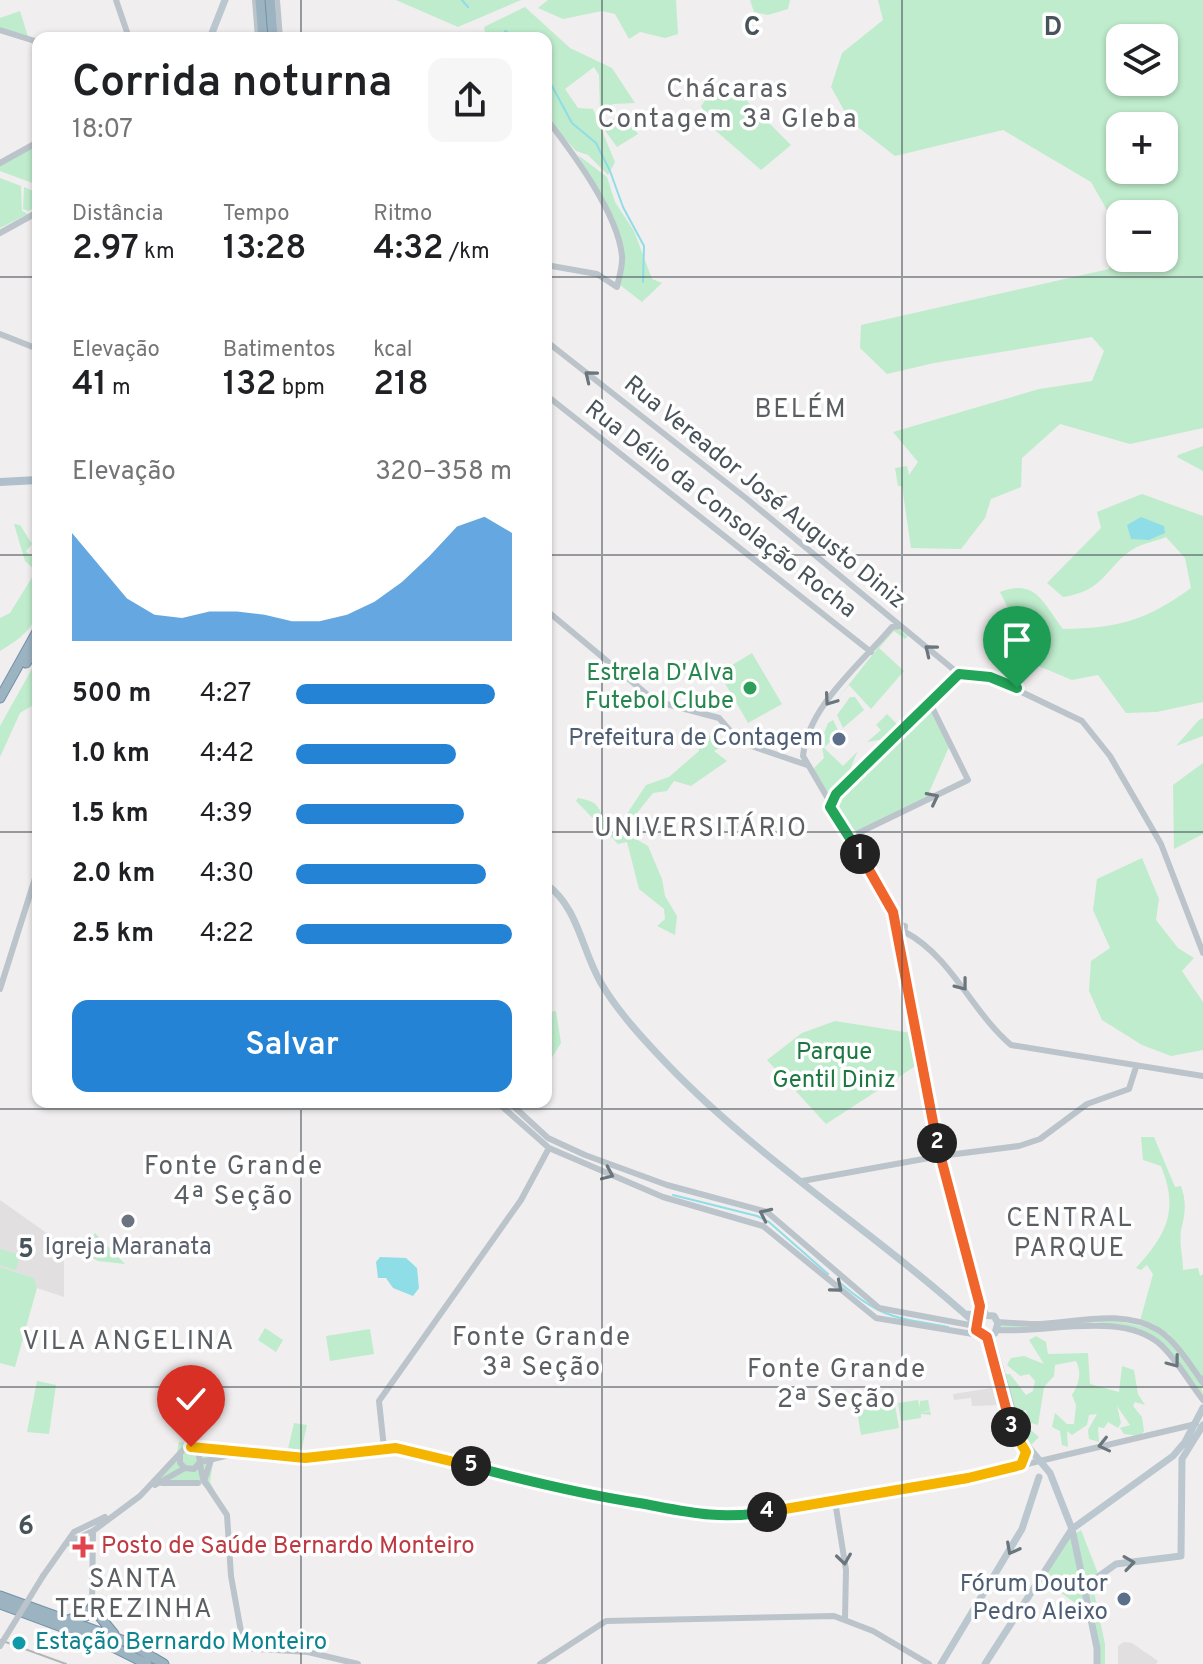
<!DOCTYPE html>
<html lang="pt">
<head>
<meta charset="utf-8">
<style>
  :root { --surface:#fff; --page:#f6f6f6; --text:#202124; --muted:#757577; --accent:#2483d5 }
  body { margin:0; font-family:Overpass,sans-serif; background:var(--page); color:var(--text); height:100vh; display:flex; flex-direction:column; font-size:30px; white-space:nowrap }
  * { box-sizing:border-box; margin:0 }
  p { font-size:26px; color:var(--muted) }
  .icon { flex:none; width:44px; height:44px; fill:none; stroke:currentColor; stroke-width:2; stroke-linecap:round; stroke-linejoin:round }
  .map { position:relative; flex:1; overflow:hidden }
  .drawer { position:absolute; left:32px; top:32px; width:520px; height:1076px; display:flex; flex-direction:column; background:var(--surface); border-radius:16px; box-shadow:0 2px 6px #0004 }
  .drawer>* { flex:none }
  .controls { position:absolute; left:1106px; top:24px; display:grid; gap:16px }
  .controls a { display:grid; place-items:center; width:72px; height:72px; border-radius:16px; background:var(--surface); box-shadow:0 2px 6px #0004; font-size:40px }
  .pin { position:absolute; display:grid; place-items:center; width:68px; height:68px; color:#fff; margin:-82px -34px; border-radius:50% 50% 50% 0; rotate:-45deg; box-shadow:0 0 8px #0007 }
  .pin .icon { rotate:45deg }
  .km { position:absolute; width:40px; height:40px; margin:-20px; border-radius:50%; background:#222; color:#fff; font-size:22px; line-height:40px; text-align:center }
  .round { display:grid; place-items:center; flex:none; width:84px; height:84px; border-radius:16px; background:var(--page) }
  .summary { display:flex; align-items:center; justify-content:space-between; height:136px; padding:0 40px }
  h1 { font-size:44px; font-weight:600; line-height:60px }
  .stats { display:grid; grid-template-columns:repeat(3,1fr); gap:12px; height:136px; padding:8px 40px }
  .stats div { display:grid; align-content:center }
  .stats b { font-size:34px; font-weight:600 }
  .stats small { font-size:22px; font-weight:400 }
  .stats p { font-size:22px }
  .chart { height:224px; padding:16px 40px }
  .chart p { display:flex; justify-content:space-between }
  .chart svg { width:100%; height:144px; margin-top:8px; fill:var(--accent); opacity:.7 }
  .cta { display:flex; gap:16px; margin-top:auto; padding:16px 40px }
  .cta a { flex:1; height:92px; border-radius:16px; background:var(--accent); color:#fff; font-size:32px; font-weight:600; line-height:92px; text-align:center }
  ul { padding:0 40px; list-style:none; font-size:26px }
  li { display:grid; grid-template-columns:128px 96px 1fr; align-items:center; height:60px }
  li i { height:20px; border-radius:10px; background:var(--accent) }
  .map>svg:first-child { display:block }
</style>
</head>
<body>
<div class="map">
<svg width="1203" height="1664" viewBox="0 0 1203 1664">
  <rect width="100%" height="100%" fill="#f1eeef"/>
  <path fill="#e2dfe0" d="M 0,1200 L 58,1241 L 64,1250 L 64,1297 L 37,1288 L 34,1278 L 0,1267 Z
    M 998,1387 L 1001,1405 L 972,1406 L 971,1398 L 954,1400 L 953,1394 Z
    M 1124,1642 L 1132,1643 L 1158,1661 L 1156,1664 L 1118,1664 L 1118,1646 Z"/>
  <path fill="#bfeccc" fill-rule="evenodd" d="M 396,0 L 521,0 L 458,27 Z
    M 548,0 L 676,0 L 678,34 L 665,38 L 640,32 L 629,39 L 615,14 L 602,11 L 563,19 L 538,8 Z
    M 750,0 L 790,0 L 788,9 L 768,15 L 754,12 Z
    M 878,0 L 1203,0 L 1203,428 L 1130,444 L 1060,424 L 1022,458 L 1021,487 L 991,499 L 985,518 L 961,549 L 911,548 L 902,486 L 898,486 L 895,468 L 907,466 L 909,475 L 918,462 L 893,432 L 1039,389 L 1092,381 L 1104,351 L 1092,337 L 934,363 L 887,374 L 860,348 L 861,325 L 1109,269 L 1120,237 L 1120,258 L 1164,258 L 1164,214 L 1120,214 L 1120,233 L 1091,182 L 1003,130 L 895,156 L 850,121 L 831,87 L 842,53 L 883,20 ZM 1120,38 L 1164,38 L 1164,82 L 1120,82 ZM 1120,126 L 1164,126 L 1164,170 L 1120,170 Z
    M 525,7 L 570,48 L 612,68 L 635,103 L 613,104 L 600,112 L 599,75 L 594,67 L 565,89 L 578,108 L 593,109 L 615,162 L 608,175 L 588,155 L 576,151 L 546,117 L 546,38 L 486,38 L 484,27 Z
    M 20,11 L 29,40 L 0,30 L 0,18 Z
    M 736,90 L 791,145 L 761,170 L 715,130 L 701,106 L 707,98 Z
    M 622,111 L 638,134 L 617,147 L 603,128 Z
    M 38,144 L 38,185 L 0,171 L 0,165 Z
    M 578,155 L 607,177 L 615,202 L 634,231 L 652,279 L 662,283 L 642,302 L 620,285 C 629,235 601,197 578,155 Z
    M 0,178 L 21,186 L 22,211 L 28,214 L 0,228 Z
    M 24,187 L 38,193 L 38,206 L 28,211 L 23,209 Z
    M 1203,446 L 1203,471 L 1177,457 L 1178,455 Z
    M 1142,494 L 1203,516 L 1203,702 L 1157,712 L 1126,713 L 1098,675 L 1072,680 L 1036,665 L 1000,592 C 1036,578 1043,603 1063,629 C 1119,628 1145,621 1191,588 L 1185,558 L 1166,537 C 1156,541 1144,543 1135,548 C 1106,565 1106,591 1063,597 L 1047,583 L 1101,528 L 1097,512 Z
    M 14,524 L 20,525 L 32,544 L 26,551 L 38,563 C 38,611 45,625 0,651 L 0,618 L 10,613 L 36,571 L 25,561 Z
    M 897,628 L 908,636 L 905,639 L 894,631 L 879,648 L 904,671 L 871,709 L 849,685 L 824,716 L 892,630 Z
    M 752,653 L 782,704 L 748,723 L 719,673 Z
    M 33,667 L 38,667 L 38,702 L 20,713 L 0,757 L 0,726 Z
    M 850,697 L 855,697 L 864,710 L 843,728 L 837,715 Z
    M 930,708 L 949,747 L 927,797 L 849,834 L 832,806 L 835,800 L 912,731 Z
    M 887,714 L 898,725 L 885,739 L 867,742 L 881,730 L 876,725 Z
    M 1203,718 L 1203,736 L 1176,746 L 1199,720 Z
    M 833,720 L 839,732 L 824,748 L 843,766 L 858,751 C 849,767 849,789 827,792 L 811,771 L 824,758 L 821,741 L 828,723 Z
    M 698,732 L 705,732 L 723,746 L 714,751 L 727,761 L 691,786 L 674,781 L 667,791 L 653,793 L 625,828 L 626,833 L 648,846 L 662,879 L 665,896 L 677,916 L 675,935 L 657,926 L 665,919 L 664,909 L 639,889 L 627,842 L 618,844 L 576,801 L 578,798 C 593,801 598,803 603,818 L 619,826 L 646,785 L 669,777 L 699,751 Z
    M 1203,763 L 1203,834 L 1174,849 L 1173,785 Z
    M 1142,858 L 1159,899 L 1156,920 L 1178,948 L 1194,958 L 1182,971 L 1203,1002 L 1203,1050 L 1171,1056 L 1142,1045 L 1102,1020 L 1089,991 L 1091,961 L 1110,948 L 1093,910 L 1097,879 Z
    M 556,1011 L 561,1043 L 546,1067 L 546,1013 Z
    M 835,1021 L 911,1033 L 917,1065 L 826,1124 L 767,1060 L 802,1033 Z
    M 1141,1137 L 1154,1137 L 1175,1187 L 1181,1186 C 1187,1203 1185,1215 1181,1230 C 1179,1242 1183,1258 1183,1270 L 1198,1268 L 1200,1276 L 1203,1274 L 1203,1378 L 1169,1334 L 1140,1321 L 1153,1274 L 1147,1265 L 1141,1270 L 1136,1268 C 1167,1234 1179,1210 1161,1166 L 1143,1160 Z
    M 95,1233 L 125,1264 L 98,1261 L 81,1252 Z
    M 0,1249 L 20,1255 L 16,1270 L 0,1265 Z
    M 0,1267 L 34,1278 L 37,1288 L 15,1367 L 0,1363 Z
    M 1105,1319 C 1121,1322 1139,1324 1155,1331 C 1173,1340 1203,1376 1203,1396 L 1162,1343 L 1119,1326 L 1096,1322 L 1044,1329 L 1000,1328 L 1000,1323 Z
    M 265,1328 L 283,1340 L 276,1352 L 258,1340 Z
    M 370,1329 L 374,1354 L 330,1361 L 326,1336 Z
    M 1036,1336 L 1046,1342 L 1048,1354 L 1088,1353 L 1090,1384 L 1119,1392 L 1122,1366 L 1134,1370 L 1138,1394 L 1145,1405 L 1135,1402 L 1133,1406 L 1142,1417 L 1144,1431 L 1140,1436 L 1124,1434 L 1120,1428 L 1130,1425 L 1117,1406 L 1121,1423 L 1118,1428 L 1108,1422 L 1104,1428 L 1098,1427 L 1099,1442 L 1089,1439 L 1088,1430 L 1097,1414 L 1089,1415 L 1087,1425 L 1072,1435 L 1067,1431 L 1068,1447 L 1062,1445 L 1060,1431 L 1052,1427 L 1055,1413 L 1067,1424 L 1074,1424 L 1076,1405 L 1072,1395 C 1079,1384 1082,1373 1076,1361 L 1055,1365 L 1054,1376 L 1044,1387 L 1038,1425 L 1028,1422 L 1026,1410 L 1021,1412 L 1026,1426 L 1039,1437 L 1030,1446 L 1019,1424 L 1005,1374 L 1010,1374 L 1026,1395 L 1033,1391 L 1035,1381 L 1029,1374 L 1020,1376 L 1007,1365 L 1011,1358 L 1024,1356 L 1044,1364 L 1029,1340 Z
    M 37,1381 L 56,1385 L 49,1434 L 27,1432 Z
    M 918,1400 L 920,1407 L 920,1401 L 928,1400 L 930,1410 L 920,1413 L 930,1411 L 931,1415 L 921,1414 L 921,1418 L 901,1421 L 898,1403 Z
    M 895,1405 L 899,1428 L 861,1435 L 857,1411 Z
    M 294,1423 L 307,1425 L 301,1452 L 288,1449 Z
    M 179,1442 L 246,1451 L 213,1462 L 210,1482 L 218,1497 L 197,1481 L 151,1486 L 177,1452 Z
    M 1081,1530 L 1099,1576 L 1098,1588 L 1094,1592 L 1105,1644 L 1105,1664 L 1098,1664 L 1100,1647 L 1090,1595 L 1085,1596 L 1089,1617 L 1087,1617 L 1086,1611 L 1042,1579 L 1066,1540 Z"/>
  <path fill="#8fdde6" d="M 1141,517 L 1164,526 L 1165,533 L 1149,540 L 1131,539 L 1127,525 Z
    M 380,1257 L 406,1258 L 417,1268 L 419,1288 L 413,1296 L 393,1288 L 386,1278 L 378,1278 L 376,1262 Z"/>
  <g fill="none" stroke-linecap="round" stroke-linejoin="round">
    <path stroke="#8fdde6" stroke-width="2" d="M 462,0 L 468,7
      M 505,31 L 518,38
      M 546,75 L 572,123 L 596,143 L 610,171 L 623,207 L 644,246 L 643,282
      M 673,1195 L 757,1216 L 769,1222 L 828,1274
      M 839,1282 C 882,1319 894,1317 948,1327"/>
    <g stroke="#7491a6" stroke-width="11">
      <path id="trunk" d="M 260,0 L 263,38
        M 270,0 L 273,38
        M 26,663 L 38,644
        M 0,698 L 38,630
        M 0,1596 L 127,1642 L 164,1664
        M 0,1604 L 105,1643 L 147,1664
        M 71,1619 L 86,1616 L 92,1607 L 114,1634"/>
    </g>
    <path stroke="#bbc4ca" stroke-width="6" d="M 116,0 L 129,38
      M 255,0 L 258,38
      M 277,0 L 280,38
      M 0,30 L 38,42
      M 546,118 C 572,152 618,213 622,256 C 623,266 619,277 617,287 L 597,274 L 546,265
      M 0,163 L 38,142
      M 0,233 L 38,212
      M 0,334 L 38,349
      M 546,341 L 747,499 L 959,674
      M 546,395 L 871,652
      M 546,610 L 655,701 L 719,718 L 740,742 L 807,765
      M 959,674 L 990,677 L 1082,721 L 1110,756 L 1161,844 L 1203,953
      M 830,805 L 836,794 L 959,674
      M 850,837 L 968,780 L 930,703
      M 897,931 L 904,933 L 905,926 L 895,924 L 872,874 L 803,756 C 808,706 861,664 892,627 L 900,626
      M 905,932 C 952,957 972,1012 1011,1045 L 1203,1076
      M 0,989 L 38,869
      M 497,1102 L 549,1148 L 663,1197 L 763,1226 L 876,1318 L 979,1335
      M 509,1102 L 548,1138 L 585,1155 L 667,1185 L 767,1212 L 879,1308 L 975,1326
      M 802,1181 L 940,1156 L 1019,1146 L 1040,1139 L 1087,1104 L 1129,1089 L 1136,1067
      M 997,1322 C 1012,1323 1027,1324 1041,1324 C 1079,1322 1122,1309 1158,1330 C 1176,1341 1191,1366 1203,1383
      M 997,1330 C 1044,1334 1123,1310 1161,1345 C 1177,1360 1189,1382 1203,1400
      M 193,1448 L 305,1458 L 384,1448 L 407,1449 L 576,1493 L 720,1518 L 968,1478 L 1196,1424
      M 384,1448 L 379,1401 L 521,1200 L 549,1148
      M 200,1462 L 238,1453
      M 200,1464 L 203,1479 L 227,1515 L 231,1576 L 244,1648 L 308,1652 L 358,1664
      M 204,1481 L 211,1460
      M 162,1483 L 198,1483
      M 155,1485 L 185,1468
      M 835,1501 L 846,1570 L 845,1618
      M 66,1544 L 93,1531 L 140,1496 L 185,1448 L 198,1450 L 200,1462 L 194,1469 L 185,1468 L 180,1463 L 180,1454
      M 43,1576 L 74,1532 L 105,1517
      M 92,1607 L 93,1531
      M 540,1664 L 606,1621 L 834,1616 L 873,1631 L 929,1664"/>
    <path stroke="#bbc7cf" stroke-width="7" d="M 210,38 L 225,0
      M 546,884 C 579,908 581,949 601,983 C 618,1012 644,1040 667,1064 C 759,1160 876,1233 975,1323
      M 895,924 L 940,1156 L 970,1274 L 985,1313
      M 966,1314 L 994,1316 L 998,1323 L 995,1333 L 988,1337 L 979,1335 L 975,1326 L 978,1317
      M 991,1336 L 1020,1437 L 1050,1473 L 1072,1529 L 1097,1648 L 1097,1664
      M 987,1338 L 1015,1434
      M 1201,1379 L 1203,1379
      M 1021,1465 L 1026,1452
      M 1084,1587 L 1116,1564 L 1181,1556 L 1182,1459 L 1203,1425
      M 941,1664 L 1022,1529 L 1039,1477
      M 985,1664 L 1072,1529 L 1173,1456 L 1185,1442 L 1203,1408"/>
    <path stroke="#b0c0cb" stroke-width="8" d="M 0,482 L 38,480"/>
    <use href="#trunk" stroke="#9cb3c2" stroke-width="9"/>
    <path stroke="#b1b4b8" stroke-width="2" d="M 0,1640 L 66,1664"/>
    <path stroke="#bbc4ca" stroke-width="6" d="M 0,1646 L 43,1576"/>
  </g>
  <defs><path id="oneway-chevron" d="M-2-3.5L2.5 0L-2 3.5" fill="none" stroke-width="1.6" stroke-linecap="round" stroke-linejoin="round" transform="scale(2)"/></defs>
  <g stroke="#6a757c">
    <use href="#oneway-chevron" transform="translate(590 376) rotate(-141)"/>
    <use href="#oneway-chevron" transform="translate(930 650) rotate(-141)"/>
    <use href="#oneway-chevron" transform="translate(830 700) rotate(125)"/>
    <use href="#oneway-chevron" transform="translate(933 798) rotate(-27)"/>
    <use href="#oneway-chevron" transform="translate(962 985) rotate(52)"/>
    <use href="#oneway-chevron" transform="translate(608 1174) rotate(24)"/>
    <use href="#oneway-chevron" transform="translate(765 1214) rotate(-155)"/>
    <use href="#oneway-chevron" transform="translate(837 1287) rotate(40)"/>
    <use href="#oneway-chevron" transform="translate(1174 1362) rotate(53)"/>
    <use href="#oneway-chevron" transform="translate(1104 1445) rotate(167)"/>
    <use href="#oneway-chevron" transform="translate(844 1559) rotate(82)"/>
  </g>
  <g stroke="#6a767d">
    <use href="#oneway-chevron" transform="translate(1012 1549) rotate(118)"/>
    <use href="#oneway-chevron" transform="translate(1129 1563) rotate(-8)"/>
  </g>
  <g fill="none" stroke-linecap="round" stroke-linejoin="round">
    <g stroke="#fff" stroke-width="16">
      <path id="split-1" d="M 860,854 L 830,807 L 836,794 L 959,674 L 990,677 L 1017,688"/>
    </g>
    <g stroke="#fff" stroke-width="16">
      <path id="split-2" d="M 860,854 L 893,912 L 937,1143"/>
    </g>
    <g stroke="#fff" stroke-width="16">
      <path id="split-3" d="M 937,1143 L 980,1306 L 976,1330 L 987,1337 L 1011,1427"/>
    </g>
    <g stroke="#fff" stroke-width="16">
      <path id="split-4" d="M 767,1512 L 968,1478 L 1021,1465 L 1026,1452 L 1011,1427"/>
    </g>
    <g stroke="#fff" stroke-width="16">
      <path id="split-5" d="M 471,1466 C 527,1481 582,1494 639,1503 C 688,1512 717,1520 767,1512"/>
    </g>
    <g stroke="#fff" stroke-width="16">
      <path id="split-6" d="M 191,1447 L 305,1458 L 396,1448 L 471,1466"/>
    </g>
    <use href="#split-1" stroke="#22a559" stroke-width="10"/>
    <use href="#split-2" stroke="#f0652b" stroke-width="10"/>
    <use href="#split-3" stroke="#f0652b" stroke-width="10"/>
    <use href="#split-4" stroke="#f5b400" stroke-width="10"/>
    <use href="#split-5" stroke="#22a559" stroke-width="10"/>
    <use href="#split-6" stroke="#f5b400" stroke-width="10"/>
  </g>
  <path fill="none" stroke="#48535a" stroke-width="2" stroke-opacity="0.55" d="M 301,0 L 301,38M 602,0 L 602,1664M 902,0 L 902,1664M 0,277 L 38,277M 546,277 L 1203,277M 0,555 L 38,555M 546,555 L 1203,555M 0,832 L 38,832M 546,832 L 1203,832M 301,1102 L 301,1664M 0,1109 L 1203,1109M 0,1387 L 1203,1387"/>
  <circle fill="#2e9e5b" stroke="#fff" stroke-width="3" cx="750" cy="688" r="8"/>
  <g fill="#5c6f8a" stroke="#fff" stroke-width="3">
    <circle cx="839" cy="739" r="8"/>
    <circle cx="1124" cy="1599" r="8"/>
  </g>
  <circle fill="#6b7280" stroke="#fff" stroke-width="3" cx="128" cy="1221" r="8"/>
  <path fill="#e0444e" stroke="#fff" stroke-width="3" d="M79 1535h8v8h8v8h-8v8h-8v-8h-8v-8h8z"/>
  <circle fill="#0f9aa8" stroke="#fff" stroke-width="3" cx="19" cy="1643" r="8"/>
  <g text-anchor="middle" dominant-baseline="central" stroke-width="7" stroke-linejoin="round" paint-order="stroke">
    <g font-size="24" fill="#48535a" stroke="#fff">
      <text transform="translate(764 493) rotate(39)">Rua Vereador José Augusto Diniz</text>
      <text transform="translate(720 510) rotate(38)">Rua Délio da Consolação Rocha</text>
    </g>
    <g font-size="24" fill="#27864d" stroke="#fff" text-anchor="end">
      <text x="734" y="674">Estrela D'Alva<tspan x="734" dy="28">Futebol Clube</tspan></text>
    </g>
    <g font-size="24" fill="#4e5e75" stroke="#fff" text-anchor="end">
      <text x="823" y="739">Prefeitura de Contagem</text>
      <text x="1108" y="1585">Fórum Doutor<tspan x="1108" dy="28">Pedro Aleixo</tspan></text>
    </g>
    <g font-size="24" fill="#1d7741" stroke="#fff">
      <text x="834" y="1053">Parque<tspan x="834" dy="28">Gentil Diniz</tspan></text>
    </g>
    <g font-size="24" fill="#5b616d" stroke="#fff">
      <text x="128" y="1248">Igreja Maranata</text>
    </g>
    <g font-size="24" fill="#be3a42" stroke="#fff" text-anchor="start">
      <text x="101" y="1547">Posto de Saúde Bernardo Monteiro</text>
    </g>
    <g font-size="24" fill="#0d838f" stroke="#fff" text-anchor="start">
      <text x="35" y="1643">Estação Bernardo Monteiro</text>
    </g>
    <g font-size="26" letter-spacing="2" fill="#5b5f63" stroke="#fff">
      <text x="728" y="90">Chácaras<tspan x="728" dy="30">Contagem 3ª Gleba</tspan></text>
      <text x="801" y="410">BELÉM</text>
      <text x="701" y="829">UNIVERSITÁRIO</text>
      <text x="234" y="1167">Fonte Grande<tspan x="234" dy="30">4ª Seção</tspan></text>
      <text x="1070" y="1219">CENTRAL<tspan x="1070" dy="30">PARQUE</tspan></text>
      <text x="542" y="1338">Fonte Grande<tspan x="542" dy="30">3ª Seção</tspan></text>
      <text x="129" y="1342">VILA ANGELINA</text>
      <text x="837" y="1370">Fonte Grande<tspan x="837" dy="30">2ª Seção</tspan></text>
      <text x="134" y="1580">SANTA<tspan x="134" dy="30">TEREZINHA</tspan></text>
    </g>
  </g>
  <g font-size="26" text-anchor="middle" font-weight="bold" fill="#48535a" stroke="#fff" stroke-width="7" stroke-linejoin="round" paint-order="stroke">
    <text x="752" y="35">C</text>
    <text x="1053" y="35">D</text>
    <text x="26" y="1257">5</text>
    <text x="26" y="1534">6</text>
  </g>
</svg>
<div class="controls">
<a><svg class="icon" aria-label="layers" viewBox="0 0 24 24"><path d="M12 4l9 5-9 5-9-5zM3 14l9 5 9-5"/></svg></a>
<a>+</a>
<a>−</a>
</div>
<div class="pin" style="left:1017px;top:688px;background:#1e9e55"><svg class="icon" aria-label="arrive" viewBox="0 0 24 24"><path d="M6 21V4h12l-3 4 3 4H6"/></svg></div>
<div class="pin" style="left:191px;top:1447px;background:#d93025"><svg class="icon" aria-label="check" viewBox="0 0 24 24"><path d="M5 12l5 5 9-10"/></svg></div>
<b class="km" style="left:860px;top:854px">1</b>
<b class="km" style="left:937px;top:1143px">2</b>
<b class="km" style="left:1011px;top:1427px">3</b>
<b class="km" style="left:767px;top:1512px">4</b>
<b class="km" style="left:471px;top:1466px">5</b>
<section class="drawer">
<div class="summary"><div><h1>Corrida noturna</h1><p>18:07</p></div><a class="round"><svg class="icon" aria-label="share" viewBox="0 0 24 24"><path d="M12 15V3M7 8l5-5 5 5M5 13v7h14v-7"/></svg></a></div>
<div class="stats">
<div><p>Distância</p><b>2.97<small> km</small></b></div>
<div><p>Tempo</p><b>13:28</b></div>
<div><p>Ritmo</p><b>4:32<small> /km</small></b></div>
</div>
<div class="stats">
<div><p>Elevação</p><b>41<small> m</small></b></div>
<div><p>Batimentos</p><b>132<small> bpm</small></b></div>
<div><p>kcal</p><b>218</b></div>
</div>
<div class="chart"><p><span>Elevação</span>320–358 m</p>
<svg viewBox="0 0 160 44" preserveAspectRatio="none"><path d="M0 44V11L10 21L20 31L30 36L40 37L50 35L60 35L70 36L80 38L90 38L100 36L110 32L120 26L130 18L140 9L150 6L160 11V44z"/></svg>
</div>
<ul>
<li><b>500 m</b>4:27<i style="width:92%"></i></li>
<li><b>1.0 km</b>4:42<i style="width:74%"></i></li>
<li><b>1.5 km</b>4:39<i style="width:78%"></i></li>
<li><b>2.0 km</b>4:30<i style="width:88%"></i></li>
<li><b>2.5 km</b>4:22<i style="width:100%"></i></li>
</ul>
<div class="cta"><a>Salvar</a></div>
</section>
</div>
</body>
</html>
